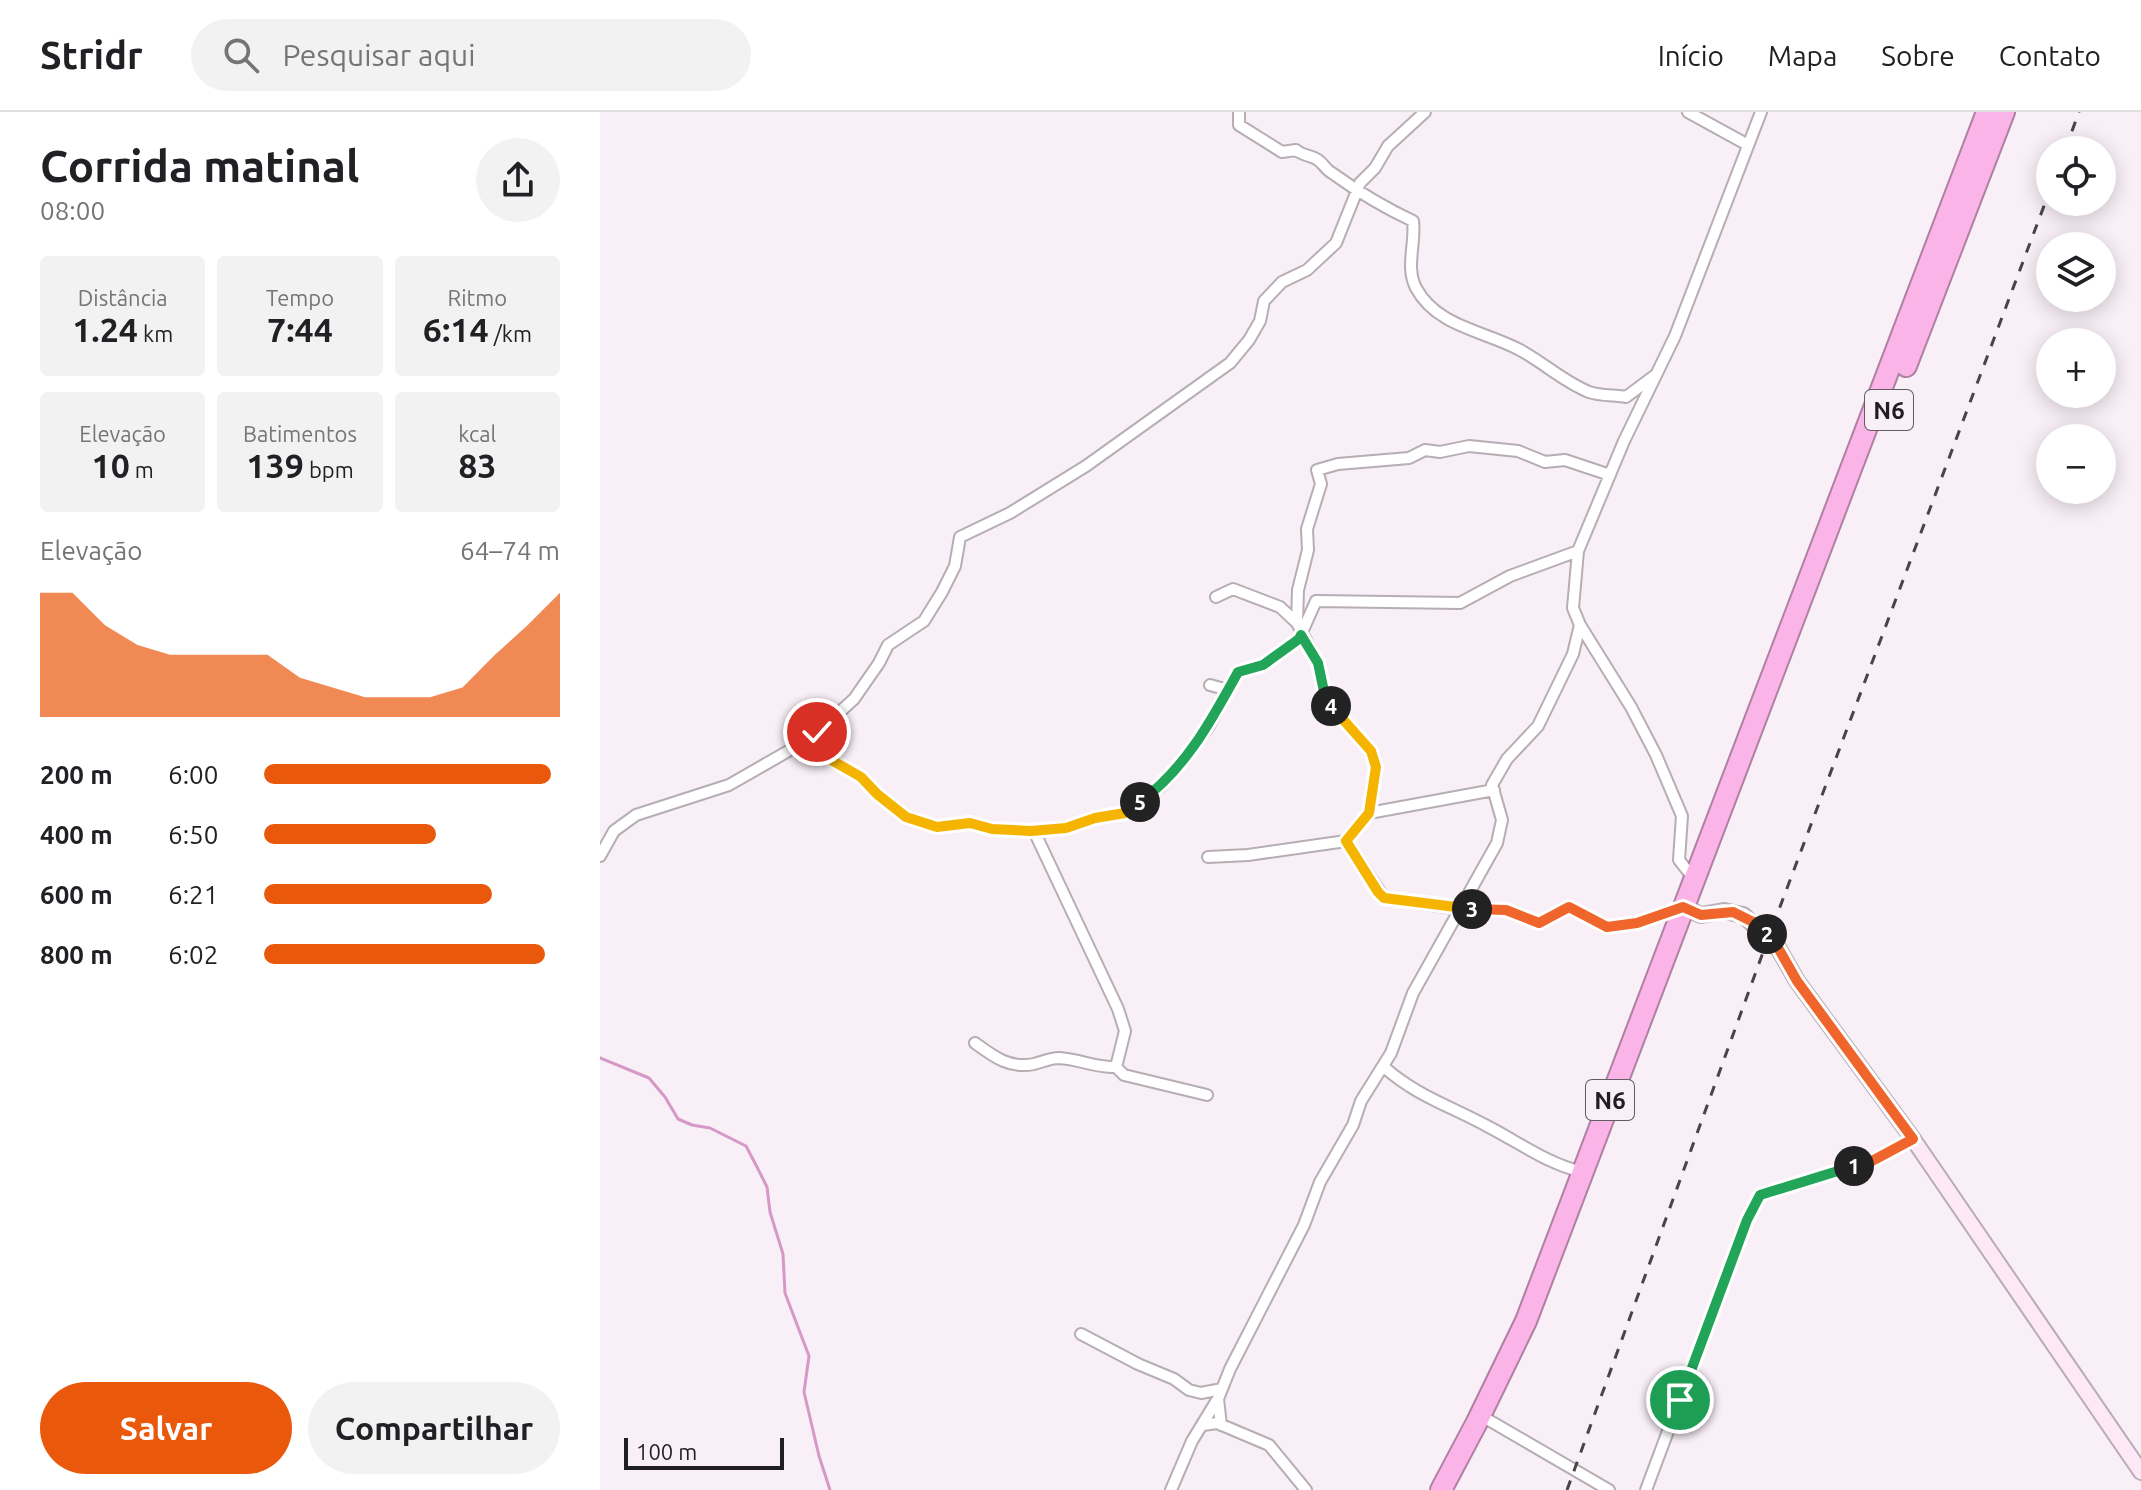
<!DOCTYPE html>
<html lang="pt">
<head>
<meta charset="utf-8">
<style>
  :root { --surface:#fff; --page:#f2f2f2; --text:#202124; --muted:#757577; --line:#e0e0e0; --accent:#ea580c }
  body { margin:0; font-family:Ubuntu,sans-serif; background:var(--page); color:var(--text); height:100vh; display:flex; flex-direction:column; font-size:30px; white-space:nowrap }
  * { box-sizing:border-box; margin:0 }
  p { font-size:26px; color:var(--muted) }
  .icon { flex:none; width:44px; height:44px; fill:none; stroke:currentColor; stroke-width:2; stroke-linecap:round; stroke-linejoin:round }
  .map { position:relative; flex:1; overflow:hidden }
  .side { display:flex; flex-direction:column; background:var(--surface); width:600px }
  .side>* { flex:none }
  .tools { position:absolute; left:1436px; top:24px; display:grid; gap:16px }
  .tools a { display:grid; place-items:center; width:80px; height:80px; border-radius:50%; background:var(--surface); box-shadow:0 4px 20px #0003; font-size:40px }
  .scale { position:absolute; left:24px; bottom:20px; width:160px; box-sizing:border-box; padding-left:8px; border:4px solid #211e20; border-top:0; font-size:22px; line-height:28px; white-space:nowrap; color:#211e20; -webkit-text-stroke:6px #f9eff6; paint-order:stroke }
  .pin { position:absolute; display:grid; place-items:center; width:68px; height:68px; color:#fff; margin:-34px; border:4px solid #fff; border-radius:50%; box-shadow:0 2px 8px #0007 }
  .km { position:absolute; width:40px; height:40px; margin:-20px; border-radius:50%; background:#222; color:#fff; font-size:22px; line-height:40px; text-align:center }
  .round { display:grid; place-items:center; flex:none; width:84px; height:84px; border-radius:42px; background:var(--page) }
  .overview { display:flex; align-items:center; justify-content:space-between; height:136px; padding:0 40px }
  h1 { font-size:44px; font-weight:600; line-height:60px }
  .metrics { display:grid; grid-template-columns:repeat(3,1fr); gap:12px; height:136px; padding:8px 40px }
  .metrics div { display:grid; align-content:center; border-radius:8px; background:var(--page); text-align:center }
  .metrics b { font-size:34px; font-weight:600 }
  .metrics small { font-size:22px; font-weight:400 }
  .metrics p { font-size:22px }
  .chart { height:224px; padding:16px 40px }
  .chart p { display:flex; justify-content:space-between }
  .chart svg { width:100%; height:144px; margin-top:8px; fill:var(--accent); opacity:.7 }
  .primary-button { display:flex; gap:16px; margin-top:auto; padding:16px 40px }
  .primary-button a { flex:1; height:92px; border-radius:48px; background:var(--accent); color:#fff; font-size:32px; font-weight:600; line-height:92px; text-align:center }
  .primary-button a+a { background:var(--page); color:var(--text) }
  ul { padding:0 40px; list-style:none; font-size:26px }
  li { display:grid; grid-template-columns:128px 96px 1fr; align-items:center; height:60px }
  li i { height:20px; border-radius:10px; background:var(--accent) }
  header { display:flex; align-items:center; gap:48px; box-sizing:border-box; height:112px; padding:0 40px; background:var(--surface); border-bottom:2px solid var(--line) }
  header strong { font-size:38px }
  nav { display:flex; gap:44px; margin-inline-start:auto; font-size:28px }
  .search { width:560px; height:72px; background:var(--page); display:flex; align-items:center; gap:20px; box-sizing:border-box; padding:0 28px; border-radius:44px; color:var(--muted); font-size:30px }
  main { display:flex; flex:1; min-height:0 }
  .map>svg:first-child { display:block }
</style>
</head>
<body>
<header>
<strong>Stridr</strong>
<div class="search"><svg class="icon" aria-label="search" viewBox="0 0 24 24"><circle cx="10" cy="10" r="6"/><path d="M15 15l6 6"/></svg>Pesquisar aqui</div>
<nav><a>Início</a><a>Mapa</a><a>Sobre</a><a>Contato</a></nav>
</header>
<main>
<section class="side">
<div class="overview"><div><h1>Corrida matinal</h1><p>08:00</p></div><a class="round"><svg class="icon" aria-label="share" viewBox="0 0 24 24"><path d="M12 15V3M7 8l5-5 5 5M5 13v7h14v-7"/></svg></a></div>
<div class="metrics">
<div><p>Distância</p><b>1.24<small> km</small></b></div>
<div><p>Tempo</p><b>7:44</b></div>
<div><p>Ritmo</p><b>6:14<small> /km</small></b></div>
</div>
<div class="metrics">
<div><p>Elevação</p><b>10<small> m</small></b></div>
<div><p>Batimentos</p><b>139<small> bpm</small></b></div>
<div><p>kcal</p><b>83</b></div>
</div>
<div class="chart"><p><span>Elevação</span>64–74 m</p>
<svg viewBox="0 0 160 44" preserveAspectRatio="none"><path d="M0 44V6L10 6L20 16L30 22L40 25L50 25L60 25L70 25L80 32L90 35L100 38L110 38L120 38L130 35L140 25L150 16L160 6V44z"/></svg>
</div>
<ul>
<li><b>200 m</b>6:00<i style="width:97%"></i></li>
<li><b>400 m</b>6:50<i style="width:58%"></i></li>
<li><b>600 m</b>6:21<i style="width:77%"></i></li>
<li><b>800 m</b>6:02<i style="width:95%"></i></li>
</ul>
<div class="primary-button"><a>Salvar</a><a>Compartilhar</a></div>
</section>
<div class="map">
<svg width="1541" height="1378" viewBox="0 0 1541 1378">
  <rect width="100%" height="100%" fill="#f9eff6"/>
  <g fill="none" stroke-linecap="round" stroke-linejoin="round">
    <path stroke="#d698c6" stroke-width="3" d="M 0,946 L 49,966 L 65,985 L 78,1007 L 92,1013 L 110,1016 L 146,1034 L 157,1055 L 167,1075 L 170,1100 L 183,1142 L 185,1181 L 209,1244 L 204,1280 L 219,1344 L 230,1378"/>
    <g stroke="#b7adb4" stroke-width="14">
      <path id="street" d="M 639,0 L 639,13 L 682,40 L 696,38 C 703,44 711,43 718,48 C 724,52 726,58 732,61 C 757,79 785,96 813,109 C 816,131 805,155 816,176 C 837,215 885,219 920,238 C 944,251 964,270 989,280 C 1000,284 1015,283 1026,285 L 1054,264
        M 1088,0 L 1148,33
        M 616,485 L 633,477 L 680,495 L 697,511
        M 610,573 L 628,578
        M 211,626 L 233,649 L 261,665 L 277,682 L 306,705 L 337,715 L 370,711 L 392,717 L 431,719 L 466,716 L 495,706 L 525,701 L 560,675 L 586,646 L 609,614 L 638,560 L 663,553 L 699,527 L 716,489 L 860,491 L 910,464 L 978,439
        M 769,701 L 776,655 L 771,639 L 726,589 L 718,551 L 697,511 L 698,478 L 708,438 L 707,417 L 721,372 L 717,358 L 738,352 L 809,346 L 825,338 L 840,340 L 869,334 L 918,339 L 945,350 L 965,348 L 1010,363
        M 434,719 L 518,897 L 525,919 L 516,955 L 524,963 L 607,983
        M 746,729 L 784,786 L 860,797 L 906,798 L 939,811 L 969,795 L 1007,815 L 1037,811 L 1081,796
        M 0,744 L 14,719 L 36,703 L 129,673 L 211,626 L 254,587 L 279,551 L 288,533 L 324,509 L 342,480 L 355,454 L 360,425 L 410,401 L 486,354 L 630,251 L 649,228 L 660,209 L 664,189 L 682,170 L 707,158 L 736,131 L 760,71 L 775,56 L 788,34 L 825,0
        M 608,745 L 648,743 L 746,729 L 769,701 L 894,678
        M 1094,767 L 1079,748 L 1082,704 L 1056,643 L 1031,595 L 980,513 L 973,496 L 978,439 L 1024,329 L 1075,224 L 1161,0
        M 375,931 C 394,945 410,957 434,952 C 442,950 450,946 459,946 C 479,947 496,956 516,955
        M 784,955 C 815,983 850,994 887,1014 C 920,1031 946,1051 982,1060
        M 481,1222 L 538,1252 L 574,1267 L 589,1278 L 601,1281 L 622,1277
        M 880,1303 L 1009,1378
        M 603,1313 L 617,1311 L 669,1333 L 706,1378
        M 621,1313 L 618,1287 L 630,1257 L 704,1113 L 720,1070 L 753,1013 L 761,989 L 791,941 L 813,881 L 897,731 L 902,708 L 892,673 L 907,647 L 938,614 L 973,542 L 980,513
        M 571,1378 L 592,1329 L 617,1288
        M 1046,1378 L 1147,1108 L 1160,1083 L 1272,1049 L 1313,1027"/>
    </g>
    <g stroke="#b7adb4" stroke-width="18">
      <path id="secondary" d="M 1083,795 L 1101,803 L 1124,799 L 1143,803 L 1177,834 L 1197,869 L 1313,1027 L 1541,1360"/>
    </g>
    <g stroke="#ae80a1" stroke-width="24">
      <path id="highway" d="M 1306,254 L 1404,0
        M 841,1378 L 877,1310 L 926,1209 L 1387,0"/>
    </g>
    <use href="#street" stroke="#fff" stroke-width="10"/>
    <use href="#secondary" stroke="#fee8f8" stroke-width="14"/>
    <use href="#highway" stroke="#fab4e7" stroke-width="20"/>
    <path stroke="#484447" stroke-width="3" stroke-dasharray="10 10" stroke-linecap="butt" d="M 1465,38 L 1479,0
      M 967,1378 L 1169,824 L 1450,78"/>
  </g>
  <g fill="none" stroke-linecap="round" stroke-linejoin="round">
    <g stroke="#fff" stroke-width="16">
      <path id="split-1" d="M 1080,1288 L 1147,1108 L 1160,1083 L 1254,1054"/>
    </g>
    <g stroke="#fff" stroke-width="16">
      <path id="split-2" d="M 1167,822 L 1177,834 L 1197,869 L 1313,1027 L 1272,1049 L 1254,1054"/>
    </g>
    <g stroke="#fff" stroke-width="16">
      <path id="split-3" d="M 872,797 L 906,798 L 939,811 L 969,795 L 1007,815 L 1037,811 L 1083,795 L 1101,803 L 1133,800 L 1153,810 L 1167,822"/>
    </g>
    <g stroke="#fff" stroke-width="16">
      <path id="split-4" d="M 731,594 L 771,639 L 776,655 L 769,701 L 746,729 L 778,780 L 784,786 L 872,797"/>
    </g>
    <g stroke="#fff" stroke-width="16">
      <path id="split-5" d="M 540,690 C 586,656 611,609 638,560 L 663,553 L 699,527 L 701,523 L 718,551 L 726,589 L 731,594"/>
    </g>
    <g stroke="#fff" stroke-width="16">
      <path id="split-6" d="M 217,620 L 211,626 L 233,649 L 261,665 L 277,682 L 306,705 L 337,715 L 370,711 L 392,717 L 431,719 L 466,716 L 495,706 L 525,701 L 540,690"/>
    </g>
    <use href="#split-1" stroke="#22a559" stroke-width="10"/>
    <use href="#split-2" stroke="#f0652b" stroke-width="10"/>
    <use href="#split-3" stroke="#f0652b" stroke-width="10"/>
    <use href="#split-4" stroke="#f5b400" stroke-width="10"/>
    <use href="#split-5" stroke="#22a559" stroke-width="10"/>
    <use href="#split-6" stroke="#f5b400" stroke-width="10"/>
  </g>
  <g text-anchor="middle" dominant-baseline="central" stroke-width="8" stroke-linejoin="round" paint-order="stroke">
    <g fill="#f9eff6" stroke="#625d60" stroke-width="2">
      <rect x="1265" y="278" width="48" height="40" rx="6"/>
      <rect x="986" y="968" width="48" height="40" rx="6"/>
    </g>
    <g font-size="24" font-weight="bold" fill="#211e20">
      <text x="1289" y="298">N6</text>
      <text x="1010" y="988">N6</text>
    </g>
  </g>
</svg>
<div class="tools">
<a><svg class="icon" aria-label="locate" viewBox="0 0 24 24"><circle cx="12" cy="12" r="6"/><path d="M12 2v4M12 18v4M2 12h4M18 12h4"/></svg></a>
<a><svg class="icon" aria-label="layers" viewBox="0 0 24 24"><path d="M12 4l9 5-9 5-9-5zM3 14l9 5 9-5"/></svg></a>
<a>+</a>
<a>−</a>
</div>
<div class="scale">100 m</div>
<div class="pin" style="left:1080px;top:1288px;background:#1e9e55"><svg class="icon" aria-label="arrive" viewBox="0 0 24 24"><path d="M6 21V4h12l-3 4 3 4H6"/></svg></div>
<div class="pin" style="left:217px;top:620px;background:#d93025"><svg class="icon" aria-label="check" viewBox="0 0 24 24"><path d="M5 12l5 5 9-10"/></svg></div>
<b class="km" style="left:1254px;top:1054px">1</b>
<b class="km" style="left:1167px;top:822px">2</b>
<b class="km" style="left:872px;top:797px">3</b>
<b class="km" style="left:731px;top:594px">4</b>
<b class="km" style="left:540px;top:690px">5</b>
</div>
</main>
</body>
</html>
